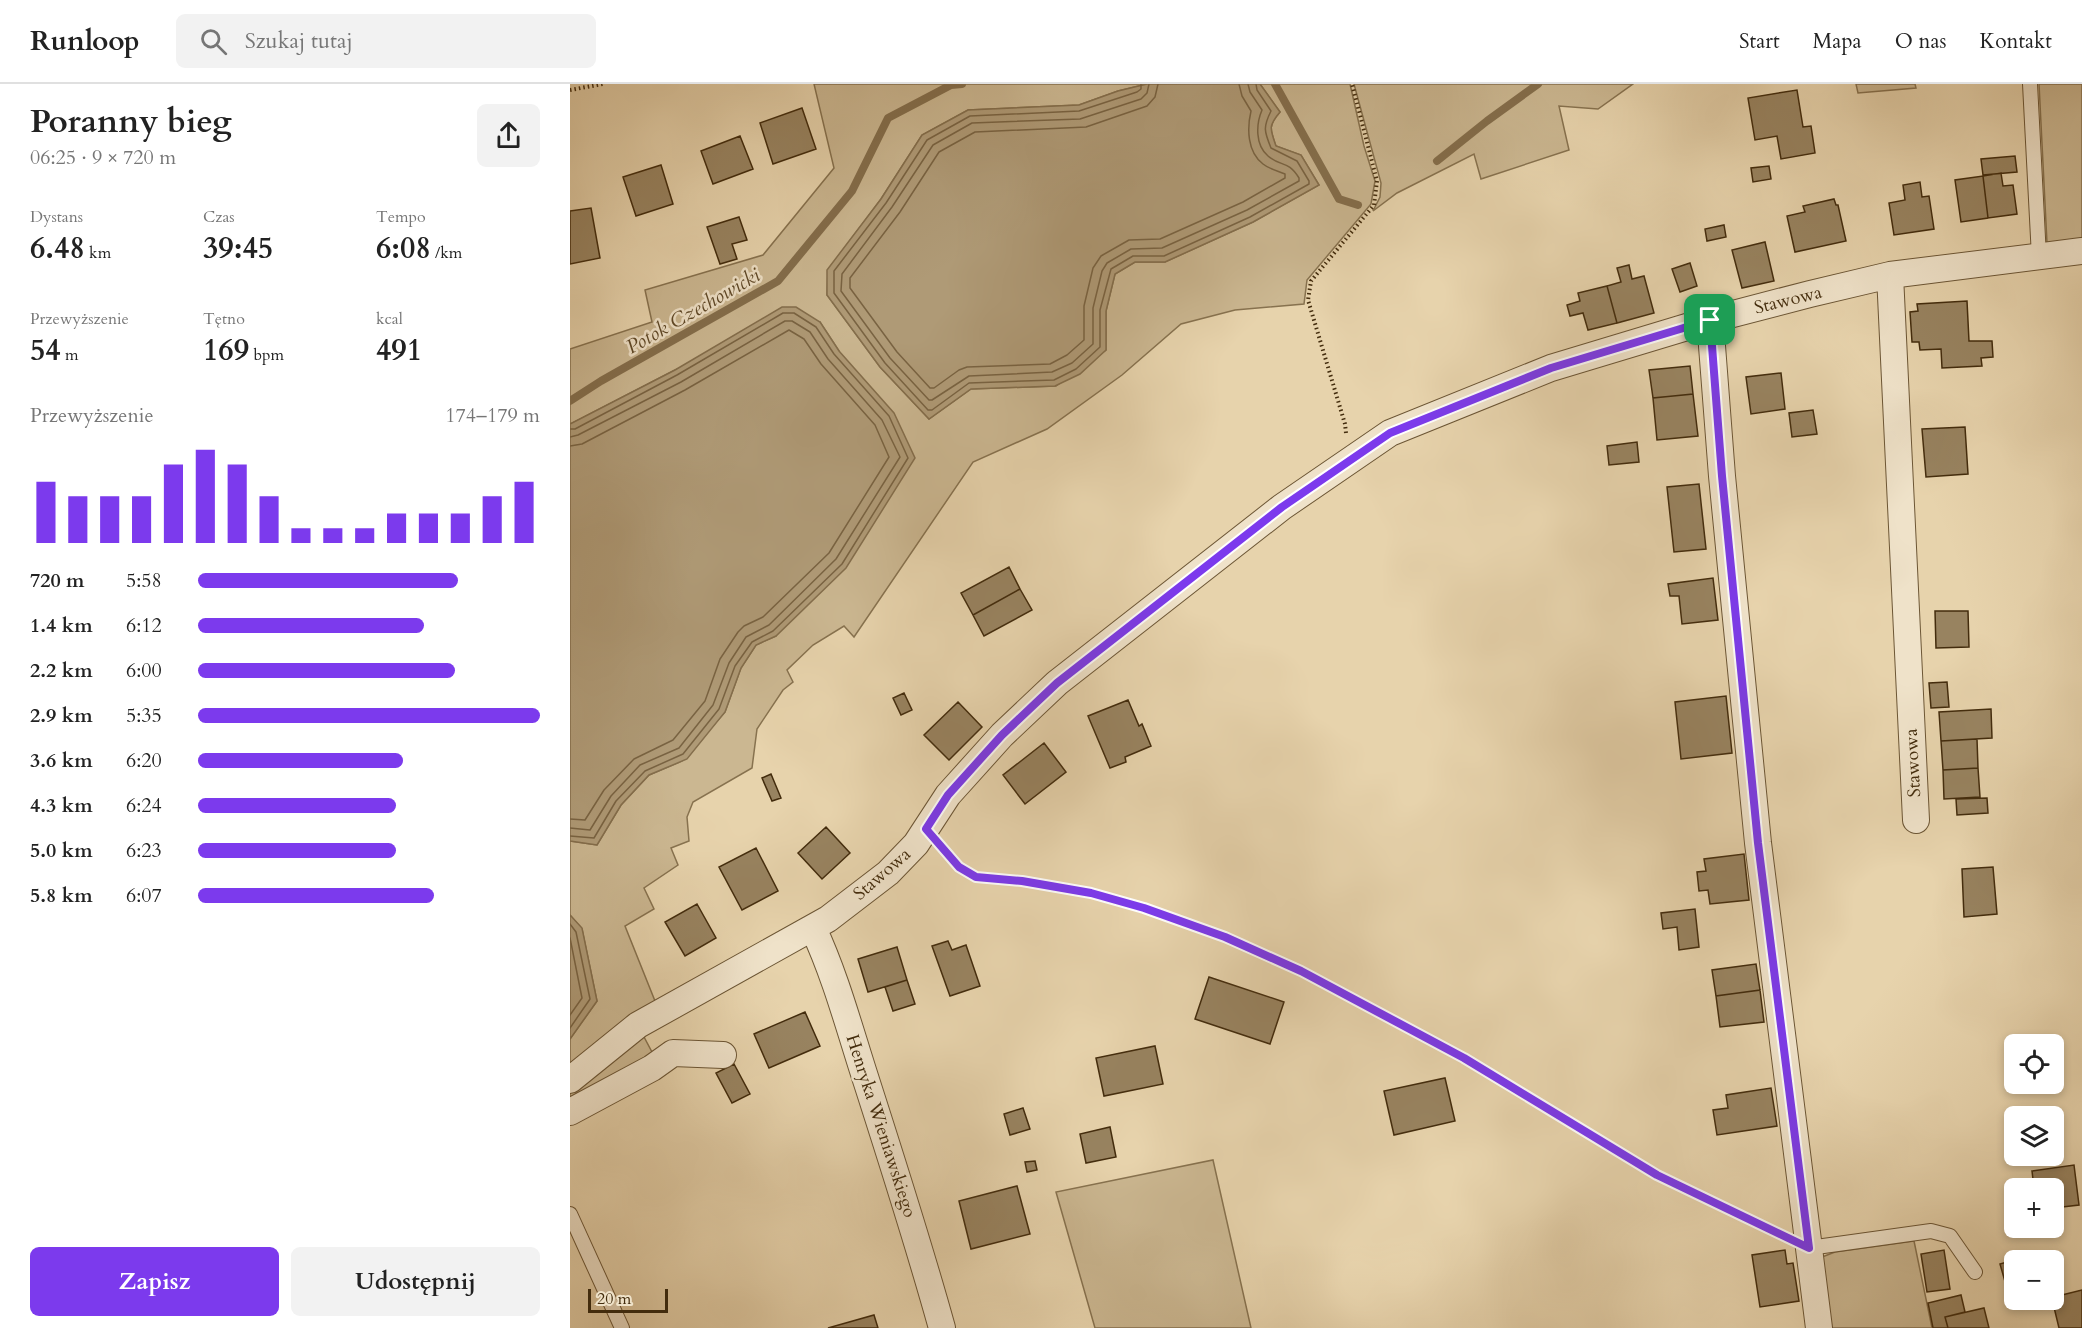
<!DOCTYPE html>
<html lang="pl">
<head>
<meta charset="utf-8">
<style>
  :root { --surface:#fff; --page:#f2f2f2; --text:#222; --muted:#767676; --line:#e0e0e0; --accent:#7c3aed }
  body { margin:0; font-family:Cardo,serif; background:var(--page); color:var(--text); height:100vh; display:flex; flex-direction:column; font-size:22px; white-space:nowrap }
  * { box-sizing:border-box; margin:0 }
  p { font-size:20px; color:var(--muted) }
  .icon { flex:none; width:33px; height:33px; fill:none; stroke:currentColor; stroke-width:2; stroke-linecap:round; stroke-linejoin:round }
  .map { position:relative; flex:1; overflow:hidden }
  .sheet { display:flex; flex-direction:column; background:var(--surface); width:570px }
  .sheet>* { flex:none }
  .fabs { position:absolute; left:1434px; top:950px; display:grid; gap:12px }
  .fabs a { display:grid; place-items:center; width:60px; height:60px; border-radius:9px; background:var(--surface); box-shadow:0 3px 9px #0003; font-size:30px }
  .scale { position:absolute; left:18px; bottom:15px; width:80px; box-sizing:border-box; padding-left:6px; border:3px solid #432c0d; border-top:0; font-size:16px; line-height:21px; white-space:nowrap; color:#432c0d; -webkit-text-stroke:4px #efe2c9; paint-order:stroke }
  .pin { position:absolute; display:grid; place-items:center; width:51px; height:51px; color:#fff; margin:-26px; border-radius:12px; box-shadow:0 3px 9px #0006 }
  .round { display:grid; place-items:center; flex:none; width:63px; height:63px; border-radius:9px; background:var(--page) }
  .summary { display:flex; align-items:center; justify-content:space-between; height:102px; padding:0 30px }
  h1 { font-size:33px; font-weight:700; line-height:45px }
  .metrics { display:grid; grid-template-columns:repeat(3,1fr); gap:9px; height:102px; padding:6px 30px }
  .metrics div { display:grid; align-content:center }
  .metrics b { font-size:30px; font-weight:700 }
  .metrics small { font-size:16px; font-weight:400 }
  .metrics p { font-size:16px }
  .chart { height:168px; padding:12px 30px }
  .chart p { display:flex; justify-content:space-between }
  .chart svg { width:100%; height:108px; margin-top:6px; stroke:var(--accent); stroke-width:6 }
  .primary-button { display:flex; gap:12px; margin-top:auto; padding:12px 30px }
  .primary-button a { flex:1; height:69px; border-radius:9px; background:var(--accent); color:#fff; font-size:24px; font-weight:700; line-height:69px; text-align:center }
  .primary-button a+a { background:var(--page); color:var(--text) }
  ul { padding:0 30px; list-style:none; font-size:20px }
  li { display:grid; grid-template-columns:96px 72px 1fr; align-items:center; height:45px }
  li i { height:15px; border-radius:8px; background:var(--accent) }
  header { display:flex; align-items:center; gap:36px; box-sizing:border-box; height:84px; padding:0 30px; background:var(--surface); border-bottom:2px solid var(--line) }
  header strong { font-size:28px }
  nav { display:flex; gap:33px; margin-inline-start:auto; font-size:21px }
  .search { width:420px; height:54px; background:var(--page); display:flex; align-items:center; gap:15px; box-sizing:border-box; padding:0 21px; border-radius:9px; color:var(--muted); font-size:22px }
  main { display:flex; flex:1; min-height:0 }
  .map>svg:first-child { display:block }
</style>
</head>
<body>
<header>
<strong>Runloop</strong>
<div class="search"><svg class="icon" aria-label="search" viewBox="0 0 24 24"><circle cx="10" cy="10" r="6"/><path d="M15 15l6 6"/></svg>Szukaj tutaj</div>
<nav><a>Start</a><a>Mapa</a><a>O nas</a><a>Kontakt</a></nav>
</header>
<main>
<section class="sheet">
<div class="summary"><div><h1>Poranny bieg</h1><p>06:25 · 9 × 720 m</p></div><a class="round"><svg class="icon" aria-label="share" viewBox="0 0 24 24"><path d="M12 15V3M7 8l5-5 5 5M5 13v7h14v-7"/></svg></a></div>
<div class="metrics">
<div><p>Dystans</p><b>6.48<small> km</small></b></div>
<div><p>Czas</p><b>39:45</b></div>
<div><p>Tempo</p><b>6:08<small> /km</small></b></div>
</div>
<div class="metrics">
<div><p>Przewyższenie</p><b>54<small> m</small></b></div>
<div><p>Tętno</p><b>169<small> bpm</small></b></div>
<div><p>kcal</p><b>491</b></div>
</div>
<div class="chart"><p><span>Przewyższenie</span>174–179 m</p>
<svg viewBox="0 0 160 44" preserveAspectRatio="none"><path d="M5 44V19M15 44V25M25 44V25M35 44V25M45 44V12M55 44V6M65 44V12M75 44V25M85 44V38M95 44V38M105 44V38M115 44V32M125 44V32M135 44V32M145 44V25M155 44V19"/></svg>
</div>
<ul>
<li><b>720 m</b>5:58<i style="width:76%"></i></li>
<li><b>1.4 km</b>6:12<i style="width:66%"></i></li>
<li><b>2.2 km</b>6:00<i style="width:75%"></i></li>
<li><b>2.9 km</b>5:35<i style="width:100%"></i></li>
<li><b>3.6 km</b>6:20<i style="width:60%"></i></li>
<li><b>4.3 km</b>6:24<i style="width:58%"></i></li>
<li><b>5.0 km</b>6:23<i style="width:58%"></i></li>
<li><b>5.8 km</b>6:07<i style="width:69%"></i></li>
</ul>
<div class="primary-button"><a>Zapisz</a><a>Udostępnij</a></div>
</section>
<div class="map">
<svg width="1512" height="1244" viewBox="0 0 1512 1244">
  <rect width="100%" height="100%" fill="#e7d3ac"/>
  <filter id="stains"><feTurbulence type="fractalNoise" baseFrequency=".00333" numOctaves="4"/><feColorMatrix values="0 0 0 0 .2 0 0 0 0 .09 0 0 0 0 .02 0 0 0 .5 -.17"/></filter>
  <radialGradient id="worn" r=".72"><stop offset=".6" stop-color="#630" stop-opacity="0"/><stop offset="1" stop-color="#630" stop-opacity=".3"/></radialGradient>
  <path fill="#cbb791" stroke="#87724f" stroke-width="1.5" d="M 244,0 L 577,0 L 548,7 L 509,21 L 398,26 L 352,51 L 311,115 L 258,186 L 257,211 L 310,283 L 359,335 L 401,305 L 486,302 L 536,266 L 536,227 L 545,190 L 565,178 L 595,178 L 683,138 L 749,101 L 731,71 L 706,62 C 700,45 698,42 710,28 L 690,0 L 780,0 L 794,62 L 805,97 L 801,120 L 737,196 L 734,220 L 665,226 L 611,240 L 552,291 L 477,345 L 403,378 L 284,553 L 274,542 L 243,561 L 217,586 L 223,598 L 213,606 L 187,645 L 182,684 L 123,718 L 117,733 L 119,757 L 101,764 L 108,781 L 74,804 L 84,825 L 55,842 L 85,917 L 0,985 L 0,955 L 27,917 L 12,845 L 0,831 L 0,757 L 27,761 L 51,721 L 79,691 L 112,677 L 155,628 L 171,584 L 186,561 L 206,552 L 269,267 L 250,238 L 105,286 L 0,340 L 0,265 L 82,238 L 75,206 L 193,171 L 264,84 Z
    M 784,0 L 1063,0 L 1028,25 L 989,22 L 999,66 L 911,95 L 904,70 L 827,109 L 803,127 L 810,113 L 811,99 Z
    M 1286,0 L 1345,0 L 1346,4 L 1288,9 Z
    M 1469,0 L 1512,0 L 1512,155 L 1477,159 Z
    M 73,951 L 83,970 L 0,1022 L 0,1006 Z
    M 643,1076 L 681,1244 L 525,1244 L 486,1108 Z
    M 1344,1157 L 1362,1244 L 1256,1244 L 1252,1173 L 1265,1168 Z"/>
  <path fill="#af9a76" stroke="#846e4c" stroke-width="1.5" d="M 577,0 L 690,0 L 710,28 C 698,42 700,45 706,62 L 731,71 L 749,101 L 683,138 L 595,178 L 565,178 L 545,190 L 536,227 L 536,266 L 510,290 L 485,302 L 401,305 L 359,335 L 310,283 L 257,211 L 257,186 L 311,115 L 352,51 L 398,26 L 509,21 L 548,7 Z
    M 212,223 L 226,223 L 250,238 L 269,267 L 324,329 L 345,374 L 276,484 L 206,552 L 186,561 L 171,584 L 155,628 L 117,675 L 79,691 L 51,721 L 27,761 L 0,757 L 0,340 L 105,286 Z
    M 0,831 L 12,844 L 27,917 L 0,955 Z"/>
  <g fill="none" stroke-linecap="round" stroke-linejoin="round">
    <path stroke="#796342" stroke-width="1.5" d="M 571,0 L 571,5 L 567,8 L 509,27 L 400,32 L 357,56 L 316,119 L 264,187 L 264,209 L 315,279 L 358,326 L 362,326 L 399,299 L 484,296 L 506,285 L 530,263 L 530,226 L 541,185 L 563,172 L 594,172 L 680,133 L 739,100 L 739,97 L 727,77 L 701,64 C 694,47 693,43 701,27 L 687,6 L 686,0
      M 579,0 L 577,9 L 571,15 L 510,35 L 402,39 L 363,61 L 322,123 L 272,190 L 271,207 L 320,274 L 359,316 L 362,316 L 399,292 L 482,288 L 502,279 L 523,260 L 523,224 L 532,187 L 537,179 L 561,165 L 592,164 L 677,126 L 729,97 L 729,94 C 718,76 711,83 698,72 C 685,61 686,40 692,26 L 680,8 L 678,0
      M 588,0 L 585,13 L 577,22 L 516,43 L 405,48 L 369,68 L 330,128 L 280,194 L 280,204 L 327,268 L 360,304 L 364,304 L 389,286 L 397,283 L 480,280 L 497,271 L 514,256 L 514,222 L 523,184 L 531,172 L 559,156 L 590,155 L 673,118 L 715,94 L 715,90 C 708,87 699,85 693,80 C 677,68 677,44 681,27 L 672,12 L 669,0
      M 0,345 L 5,345 L 107,291 L 213,229 L 224,229 L 246,243 L 264,270 L 319,332 L 338,374 L 272,480 L 203,547 L 182,558 L 165,582 L 149,625 L 113,670 L 75,687 L 46,717 L 24,754 L 0,752
      M 0,353 L 8,351 L 111,298 L 215,237 L 222,237 L 240,248 L 258,275 L 312,336 L 330,373 L 266,475 L 199,541 L 176,553 L 159,579 L 143,621 L 109,664 L 70,681 L 41,712 L 20,746 L 0,744
      M 0,362 L 12,360 L 115,306 L 219,246 L 234,255 L 251,280 L 305,341 L 319,373 L 259,469 L 193,533 L 174,542 L 168,548 L 150,575 L 135,617 L 103,656 L 64,675 L 34,706 L 15,736 L 0,735
      M 0,840 L 6,848 L 20,915 L 0,944
      M 0,854 L 12,914 L 0,931"/>
    <path stroke="#846e4c" stroke-width="8" d="M 705,0 L 769,115 L 788,121
      M 867,77 L 917,37 L 968,0
      M 0,317 L 31,297 L 208,197 L 282,107 L 318,34 L 381,1 L 392,0"/>
  </g>
  <path fill="#988360" stroke="#432c0d" stroke-width="1.5" d="M 1227,6 L 1233,43 L 1241,42 L 1245,69 L 1211,75 L 1207,52 L 1185,56 L 1178,14 Z
    M 232,24 L 246,65 L 203,80 L 190,39 Z
    M 170,52 L 183,85 L 143,100 L 131,67 Z
    M 1445,72 L 1447,88 L 1413,91 L 1411,75 Z
    M 91,81 L 103,120 L 66,132 L 53,93 Z
    M 1199,82 L 1201,95 L 1183,98 L 1181,84 Z
    M 1431,89 L 1433,102 L 1443,101 L 1447,130 L 1418,134 L 1413,92 Z
    M 1413,92 L 1418,134 L 1391,138 L 1385,96 Z
    M 1350,98 L 1352,113 L 1359,112 L 1364,145 L 1324,151 L 1319,119 L 1335,116 L 1333,101 Z
    M 1264,115 L 1266,121 L 1268,121 L 1276,157 L 1225,168 L 1217,132 L 1235,128 L 1233,122 Z
    M 21,124 L 30,174 L 0,180 L 0,127 Z
    M 169,133 L 177,156 L 162,160 L 167,175 L 150,180 L 137,143 Z
    M 1154,141 L 1156,153 L 1137,157 L 1135,145 Z
    M 1195,158 L 1204,197 L 1172,204 L 1162,166 Z
    M 1120,179 L 1127,202 L 1110,208 L 1102,185 Z
    M 1059,181 L 1062,195 L 1074,192 L 1084,229 L 1047,239 L 1037,202 L 1051,198 L 1047,184 Z
    M 1037,202 L 1047,239 L 1018,246 L 1013,229 L 1000,232 L 997,221 L 1010,217 L 1008,209 Z
    M 1397,217 L 1399,257 L 1422,257 L 1423,273 L 1411,274 L 1412,282 L 1372,284 L 1371,265 L 1350,266 L 1349,258 L 1342,258 L 1340,228 L 1348,227 L 1347,220 Z
    M 1120,282 L 1123,310 L 1083,314 L 1079,286 Z
    M 1211,289 L 1215,325 L 1181,330 L 1176,293 Z
    M 1123,310 L 1128,352 L 1087,356 L 1083,314 Z
    M 1243,326 L 1247,350 L 1222,353 L 1219,329 Z
    M 1395,343 L 1398,390 L 1356,393 L 1352,345 Z
    M 1067,358 L 1069,378 L 1039,381 L 1037,362 Z
    M 1129,400 L 1136,465 L 1104,468 L 1097,403 Z
    M 439,483 L 450,505 L 403,531 L 391,509 Z
    M 1143,494 L 1148,536 L 1112,540 L 1109,512 L 1100,512 L 1098,500 Z
    M 450,505 L 462,526 L 414,552 L 403,531 Z
    M 1365,527 L 1398,527 L 1399,563 L 1366,564 Z
    M 1377,598 L 1379,623 L 1361,624 L 1359,599 Z
    M 334,609 L 342,626 L 331,631 L 323,614 Z
    M 1156,612 L 1162,669 L 1111,675 L 1105,618 Z
    M 558,616 L 569,642 L 572,640 L 581,662 L 555,673 L 556,678 L 540,684 L 518,632 Z
    M 388,618 L 412,643 L 379,676 L 354,651 Z
    M 1421,625 L 1422,654 L 1371,657 L 1369,628 Z
    M 1407,655 L 1408,684 L 1373,686 L 1371,657 Z
    M 474,659 L 496,688 L 455,720 L 433,691 Z
    M 1408,684 L 1410,713 L 1374,715 L 1373,686 Z
    M 201,690 L 211,714 L 202,717 L 192,694 Z
    M 1417,714 L 1418,729 L 1387,731 L 1386,715 Z
    M 256,743 L 280,769 L 252,795 L 228,769 Z
    M 186,764 L 208,807 L 172,826 L 149,783 Z
    M 1174,770 L 1179,816 L 1140,820 L 1138,806 L 1129,807 L 1127,788 L 1136,787 L 1134,775 Z
    M 1423,783 L 1427,830 L 1394,833 L 1392,785 Z
    M 127,820 L 146,854 L 115,872 L 95,838 Z
    M 1125,825 L 1129,863 L 1109,866 L 1107,843 L 1093,845 L 1091,829 Z
    M 378,857 L 382,866 L 396,861 L 410,902 L 380,912 L 362,862 Z
    M 327,863 L 337,896 L 298,908 L 288,875 Z
    M 1186,880 L 1190,906 L 1146,912 L 1142,886 Z
    M 639,893 L 714,918 L 700,960 L 625,935 Z
    M 337,896 L 345,920 L 323,927 L 315,903 Z
    M 1190,906 L 1194,938 L 1150,943 L 1146,912 Z
    M 235,928 L 250,962 L 199,984 L 184,950 Z
    M 585,962 L 593,1000 L 534,1012 L 526,974 Z
    M 164,980 L 180,1010 L 162,1019 L 146,989 Z
    M 875,994 L 885,1037 L 824,1051 L 814,1007 Z
    M 1201,1004 L 1207,1042 L 1147,1051 L 1143,1026 L 1158,1024 L 1156,1011 Z
    M 453,1024 L 460,1045 L 440,1051 L 434,1030 Z
    M 540,1043 L 546,1073 L 516,1079 L 510,1050 Z
    M 465,1077 L 467,1086 L 457,1088 L 455,1078 Z
    M 1504,1081 L 1509,1121 L 1484,1124 L 1484,1104 L 1464,1104 L 1462,1087 Z
    M 447,1102 L 460,1150 L 401,1165 L 389,1117 Z
    M 1215,1166 L 1217,1180 L 1223,1179 L 1229,1217 L 1190,1223 L 1182,1171 Z
    M 1374,1166 L 1380,1205 L 1357,1208 L 1351,1170 Z
    M 1465,1170 L 1467,1176 L 1444,1176 L 1444,1214 L 1440,1215 L 1430,1180 Z
    M 1512,1206 L 1512,1244 L 1489,1244 L 1482,1215 L 1484,1213 Z
    M 1391,1211 L 1395,1228 L 1375,1233 L 1378,1244 L 1363,1244 L 1358,1219 Z
    M 1414,1224 L 1419,1244 L 1378,1244 L 1375,1233 Z
    M 304,1231 L 308,1244 L 258,1244 Z"/>
  <g fill="none" stroke-linecap="round" stroke-linejoin="round">
    <g stroke="#6c5635" stroke-width="16">
      <path id="lane" d="M 1460,0 L 1469,173
        M 0,1130 L 52,1244
        M 1239,1164 L 1361,1147 L 1380,1152 L 1405,1188"/>
    </g>
    <g stroke="#6c5635" stroke-width="28">
      <path id="street" d="M 1320,191 L 1346,736
        M 1140,236 L 1152,392 L 1188,759 L 1249,1244
        M 243,844 C 266,893 280,947 297,999 C 323,1080 349,1161 372,1244
        M 0,996 L 68,941 L 258,835 L 318,789 L 346,760 L 378,711 L 432,651 L 487,599 L 712,423 L 820,349 L 981,284 L 1140,236 L 1240,210 L 1320,191 L 1512,167
        M 0,1028 L 82,984 L 103,969 L 153,971"/>
    </g>
    <path stroke="#432c0d" stroke-width="4" stroke-dasharray="1.5 3" stroke-linecap="butt" d="M 0,6 L 33,0
      M 776,349 L 775,340 L 738,216 L 741,197 L 804,121 L 807,97 L 782,0
      M 374,766 L 389,783 L 406,793 L 452,797 L 521,809 L 575,824 L 655,853 L 718,881 L 894,974 L 1087,1091 L 1211,1151"/>
    <use href="#lane" stroke="#efe2c9" stroke-width="14"/>
    <use href="#street" stroke="#efe2c9" stroke-width="26"/>
  </g>
  <g fill="none" stroke-linecap="round" stroke-linejoin="round">
    <g stroke="#fff" stroke-width="12">
      <path id="route" d="M 1140,236 L 1152,392 L 1188,759 L 1239,1164 L 1087,1091 L 894,974 L 731,887 L 655,853 L 574,824 L 521,809 L 452,797 L 406,793 L 389,783 L 356,745 L 378,711 L 432,651 L 487,599 L 712,423 L 820,349 L 981,284 Z"/>
    </g>
    <use href="#route" stroke="#7c3aed" stroke-width="8"/>
  </g>
  <g text-anchor="middle" dominant-baseline="central" stroke-width="5" stroke-linejoin="round" paint-order="stroke">
    <g font-size="18" fill="#432c0d" stroke="#efe2c9">
      <text transform="translate(1218 216) rotate(-14)">Stawowa</text>
      <text transform="translate(1343 679) rotate(-93)">Stawowa</text>
      <text transform="translate(312 790) rotate(-41)">Stawowa</text>
      <text transform="translate(311 1042) rotate(72)">Henryka Wieniawskiego</text>
    </g>
    <g font-size="20" font-style="italic" fill="#5e4827" stroke="#efe2c9">
      <text transform="translate(123 227) rotate(-30)">Potok Czechowicki</text>
    </g>
  </g>
  <rect width="100%" height="100%" filter="url(#stains)"/>
  <rect width="100%" height="100%" fill="url(#worn)"/>
</svg>
<div class="fabs">
<a><svg class="icon" aria-label="locate" viewBox="0 0 24 24"><circle cx="12" cy="12" r="6"/><path d="M12 2v4M12 18v4M2 12h4M18 12h4"/></svg></a>
<a><svg class="icon" aria-label="layers" viewBox="0 0 24 24"><path d="M12 4l9 5-9 5-9-5zM3 14l9 5 9-5"/></svg></a>
<a>+</a>
<a>−</a>
</div>
<div class="scale">20 m</div>
<div class="pin" style="left:1140px;top:236px;background:#1e9e55"><svg class="icon" aria-label="arrive" viewBox="0 0 24 24"><path d="M6 21V4h12l-3 4 3 4H6"/></svg></div>
</div>
</main>
</body>
</html>
